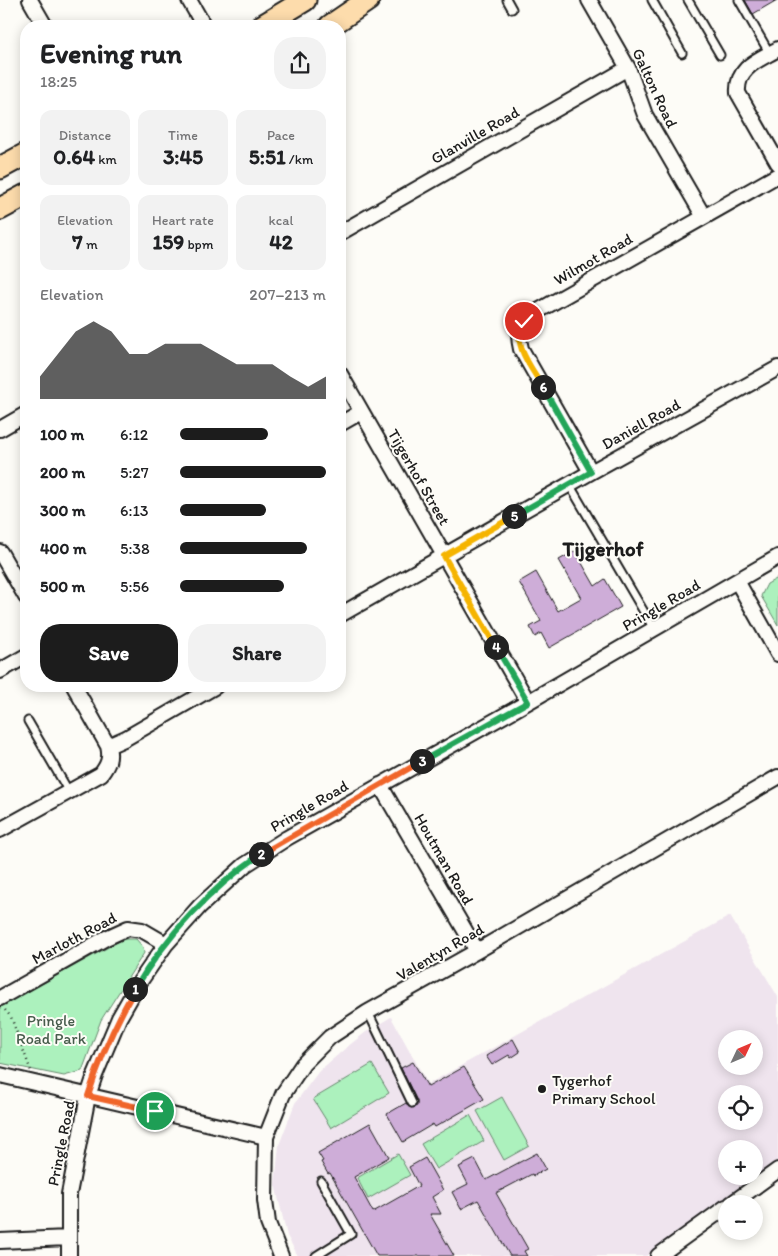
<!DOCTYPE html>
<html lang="en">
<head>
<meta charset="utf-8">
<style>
  :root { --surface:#fff; --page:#f2f2f2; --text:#202124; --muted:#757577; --accent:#1c1c1c }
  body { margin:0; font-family:Itim,sans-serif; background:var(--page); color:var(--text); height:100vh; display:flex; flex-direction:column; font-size:19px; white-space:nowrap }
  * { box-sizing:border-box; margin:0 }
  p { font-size:16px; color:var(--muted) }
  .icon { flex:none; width:28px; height:28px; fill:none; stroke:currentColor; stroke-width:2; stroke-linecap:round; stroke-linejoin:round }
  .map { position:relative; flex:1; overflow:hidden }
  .sheet { position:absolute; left:20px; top:20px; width:326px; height:672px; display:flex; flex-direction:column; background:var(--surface); border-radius:20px; box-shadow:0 2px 12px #0003 }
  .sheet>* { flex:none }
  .needle { width:32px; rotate:46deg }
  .fabs { position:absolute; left:718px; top:1030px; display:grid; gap:10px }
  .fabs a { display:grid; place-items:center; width:45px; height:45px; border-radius:50%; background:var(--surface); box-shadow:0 2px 12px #0003; font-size:25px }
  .pin { position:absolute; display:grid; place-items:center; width:42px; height:42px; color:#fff; margin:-21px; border:2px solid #fff; border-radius:50%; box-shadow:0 1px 5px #0007 }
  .km { position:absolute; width:25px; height:25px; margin:-12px; border-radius:50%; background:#222; color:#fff; font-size:14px; line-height:25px; text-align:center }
  .round { display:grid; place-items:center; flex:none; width:52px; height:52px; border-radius:20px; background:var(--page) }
  .headline { display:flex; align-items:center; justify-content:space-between; height:85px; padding:0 20px }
  h1 { font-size:28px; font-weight:700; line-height:38px }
  .metrics { display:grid; grid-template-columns:repeat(3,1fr); gap:8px; height:85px; padding:5px 20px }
  .metrics div { display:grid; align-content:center; border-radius:12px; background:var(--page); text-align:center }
  .metrics b { font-size:21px; font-weight:700 }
  .metrics small { font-size:14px; font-weight:400 }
  .metrics p { font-size:14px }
  .chart { height:140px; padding:10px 20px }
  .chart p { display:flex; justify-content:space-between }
  .chart svg { width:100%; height:90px; margin-top:5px; fill:var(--accent); opacity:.7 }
  .button { display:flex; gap:10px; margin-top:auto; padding:10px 20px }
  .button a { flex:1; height:58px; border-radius:20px; background:var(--accent); color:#fff; font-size:20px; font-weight:700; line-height:58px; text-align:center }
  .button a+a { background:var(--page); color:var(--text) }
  ul { padding:0 20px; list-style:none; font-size:16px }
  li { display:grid; grid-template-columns:80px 60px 1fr; align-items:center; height:38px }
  li i { height:12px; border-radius:6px; background:var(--accent) }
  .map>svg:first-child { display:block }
</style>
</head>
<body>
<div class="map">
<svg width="778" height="1256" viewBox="0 0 778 1256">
  <rect width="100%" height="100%" fill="#fdfcf7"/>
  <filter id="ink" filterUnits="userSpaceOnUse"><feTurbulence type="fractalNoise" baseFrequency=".02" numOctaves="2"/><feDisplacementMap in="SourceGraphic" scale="10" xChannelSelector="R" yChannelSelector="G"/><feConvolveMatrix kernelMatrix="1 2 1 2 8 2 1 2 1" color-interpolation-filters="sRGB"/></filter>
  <g filter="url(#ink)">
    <path fill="#efe4ee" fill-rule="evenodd" d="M 730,916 L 778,997 L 778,1161 L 646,1256 L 298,1256 L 287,1236 L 275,1184 L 279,1145 L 295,1103 L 319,1071 L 347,1047 L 366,1032 L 391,1017 L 428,1084 ZM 726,1039 L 754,1039 L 754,1066 L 726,1066 ZM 726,1094 L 754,1094 L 754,1121 L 726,1121 ZM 726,1149 L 754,1149 L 754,1176 L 726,1176 Z"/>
    <path fill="#acf1bd" stroke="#64866c" d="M 778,578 L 778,625 L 761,596 L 767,584 Z
      M 123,939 L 136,939 L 143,947 L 144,953 L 101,1020 L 82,1071 L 64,1076 L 0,1063 L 0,1007 Z
      M 372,1064 L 389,1093 L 331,1128 L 313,1099 Z
      M 502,1097 L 529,1146 L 504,1160 L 477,1111 Z
      M 470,1115 L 484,1141 L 436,1169 L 421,1144 Z
      M 398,1154 L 410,1175 L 368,1199 L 357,1178 Z"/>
    <path fill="#ceadd8" stroke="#1c1c1c" d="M 745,0 L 777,0 L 753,14 Z
      M 575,551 L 595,586 L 605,579 L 621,607 L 549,648 L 541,633 L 535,637 L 530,627 L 541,621 L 519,582 L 536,572 L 558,611 L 581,598 L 559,560 Z
      M 513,1039 L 520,1052 L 511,1058 L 509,1055 L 492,1065 L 486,1056 Z
      M 413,1062 L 428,1087 L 464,1067 L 484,1099 L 435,1127 L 433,1124 L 403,1142 L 387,1114 L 406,1103 L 411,1108 L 417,1106 L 417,1101 L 401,1068 Z
      M 370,1123 L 389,1157 L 354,1177 L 373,1212 L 419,1186 L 409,1167 L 425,1158 L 443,1190 L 432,1197 L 441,1214 L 430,1214 L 454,1256 L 377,1256 L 330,1173 L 328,1174 L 321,1162 L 323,1161 L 318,1153 Z
      M 537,1153 L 546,1169 L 533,1176 L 532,1174 L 496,1193 L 528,1249 L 524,1251 L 527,1256 L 510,1256 L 478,1200 L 461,1209 L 452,1192 L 468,1184 L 459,1167 L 475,1159 L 486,1180 Z"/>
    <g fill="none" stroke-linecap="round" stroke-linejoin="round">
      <g stroke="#1c1c1c" stroke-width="11">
        <path id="lane" d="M 507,0 L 512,9
          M 652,0 L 682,53
          M 688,0 L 720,55
          M 739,0 L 770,54
          M 569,484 L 654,629
          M 28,721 L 69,792
          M 368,1012 L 412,1103
          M 316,1256 L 351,1234 L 321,1181"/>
      </g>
      <g stroke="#1c1c1c" stroke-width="18">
        <path id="street" d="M 30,0 L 45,26
          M 189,0 L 204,26
          M 589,0 L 628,68 L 645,115 L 704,217
          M 778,49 C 759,60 736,67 738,93 L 778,163
          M 340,233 L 628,68
          M 340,374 L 528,702
          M 340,424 L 361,412
          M 0,429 L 26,414
          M 591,472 L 521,349 C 517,333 519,325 531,315 L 778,175
          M 0,552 L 26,597
          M 737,581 L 778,654
          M 340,615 L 591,472 L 778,368
          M 0,671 L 26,656
          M 108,746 L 126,738 L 216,686
          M 380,785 L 477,951
          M 0,830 L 101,774 C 108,765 111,758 108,746 L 74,686
          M 0,998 L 106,938 L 128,928 L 142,930 L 166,944
          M 0,1075 L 266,1137
          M 731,1204 L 778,1170
          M 0,1241 L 68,1238
          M 69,1256 L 69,1194 L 88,1096 L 95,1075 L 119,1018 L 139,983 L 166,944 L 200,906 L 245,865 L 287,838 L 528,702 L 778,557
          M 281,1256 L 268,1223 L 265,1200 L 266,1137 L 283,1094 L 303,1064 L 330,1037 L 368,1012 L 477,951 L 778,777
          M 658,1256 L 726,1207"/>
      </g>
      <g stroke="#1c1c1c" stroke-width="25">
        <path id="primary" d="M 262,26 L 305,0
          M 330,26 L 368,0
          M 0,168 L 26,154
          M 0,209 L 26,195"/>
      </g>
      <path stroke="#1c1c1c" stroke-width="2.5" stroke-dasharray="1 4" stroke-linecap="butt" d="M 5,1010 L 11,1017 L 31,1071"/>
      <use href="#lane" stroke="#fdfcf7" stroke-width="7"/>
      <use href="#street" stroke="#fdfcf7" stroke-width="14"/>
      <use href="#primary" stroke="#fddcac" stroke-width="21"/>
    </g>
  </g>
  <g fill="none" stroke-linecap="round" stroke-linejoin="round" filter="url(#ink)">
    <g stroke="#fff" stroke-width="10">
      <path id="split-1" d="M 135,989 C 116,1022 100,1058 88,1096 L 155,1111"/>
    </g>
    <g stroke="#fff" stroke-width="10">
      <path id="split-2" d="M 135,989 C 166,936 211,888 261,854"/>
    </g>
    <g stroke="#fff" stroke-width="10">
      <path id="split-3" d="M 261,854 L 422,761"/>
    </g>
    <g stroke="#fff" stroke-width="10">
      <path id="split-4" d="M 422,761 L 528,702 L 496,647"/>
    </g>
    <g stroke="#fff" stroke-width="10">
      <path id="split-5" d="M 496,647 L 444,556 L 514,516"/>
    </g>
    <g stroke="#fff" stroke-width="10">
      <path id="split-6" d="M 514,516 L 591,472 L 543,387"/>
    </g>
    <g stroke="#fff" stroke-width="10">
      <path id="split-7" d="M 524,321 C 510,343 532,368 543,387"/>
    </g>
    <use href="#split-1" stroke="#f0652b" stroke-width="6"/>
    <use href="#split-2" stroke="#22a559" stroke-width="6"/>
    <use href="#split-3" stroke="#f0652b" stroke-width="6"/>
    <use href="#split-4" stroke="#22a559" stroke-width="6"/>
    <use href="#split-5" stroke="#f5b400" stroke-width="6"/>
    <use href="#split-6" stroke="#22a559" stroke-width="6"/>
    <use href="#split-7" stroke="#f5b400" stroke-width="6"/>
  </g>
  <circle fill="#1c1c1c" stroke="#fdfcf7" stroke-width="2" cx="542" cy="1089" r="5"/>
  <g text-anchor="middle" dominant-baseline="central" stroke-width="4" stroke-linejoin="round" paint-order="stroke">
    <g font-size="16" fill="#1c1c1c" stroke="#fdfcf7">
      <text transform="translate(655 88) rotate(65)">Galton Road</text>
      <text transform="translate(475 135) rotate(-30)">Glanville Road</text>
      <text transform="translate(593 259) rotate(-30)">Wilmot Road</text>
      <text transform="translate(641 424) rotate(-29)">Daniell Road</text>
      <text transform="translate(419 477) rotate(60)">Tijgerhof Street</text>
      <text transform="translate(661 605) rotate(-30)">Pringle Road</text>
      <text transform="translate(309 806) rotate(-30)">Pringle Road</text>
      <text transform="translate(444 859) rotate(60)">Houtman Road</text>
      <text transform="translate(74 938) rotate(-28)">Marloth Road</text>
      <text transform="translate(440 952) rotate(-30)">Valentyn Road</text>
      <text transform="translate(61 1143) rotate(-79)">Pringle Road</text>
    </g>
    <g font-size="16" fill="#475c4c" stroke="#fdfcf7">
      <text x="51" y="1020">Pringle<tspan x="51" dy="18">Road Park</tspan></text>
    </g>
    <g font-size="16" fill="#1c1c1c" stroke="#fdfcf7" text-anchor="start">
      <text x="552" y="1080">Tygerhof<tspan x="552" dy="18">Primary School</tspan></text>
    </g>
    <g font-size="21" font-weight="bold" fill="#1c1c1c" stroke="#fdfcf7">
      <text x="603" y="548">Tijgerhof</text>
    </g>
  </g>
</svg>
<div class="fabs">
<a><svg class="needle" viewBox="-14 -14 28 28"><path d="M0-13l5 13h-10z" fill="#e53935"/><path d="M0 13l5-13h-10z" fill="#757577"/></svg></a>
<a><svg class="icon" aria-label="locate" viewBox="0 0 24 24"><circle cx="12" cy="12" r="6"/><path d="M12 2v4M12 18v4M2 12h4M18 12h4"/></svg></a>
<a>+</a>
<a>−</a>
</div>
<div class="pin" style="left:155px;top:1111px;background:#1e9e55"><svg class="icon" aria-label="arrive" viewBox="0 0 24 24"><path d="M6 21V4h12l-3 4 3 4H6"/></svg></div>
<div class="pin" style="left:524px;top:321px;background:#d93025"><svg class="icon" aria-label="check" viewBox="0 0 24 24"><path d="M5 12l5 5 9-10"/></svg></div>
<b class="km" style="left:135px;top:989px">1</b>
<b class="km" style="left:261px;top:854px">2</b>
<b class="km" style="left:422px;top:761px">3</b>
<b class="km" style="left:496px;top:647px">4</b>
<b class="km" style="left:514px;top:516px">5</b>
<b class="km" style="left:543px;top:387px">6</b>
<section class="sheet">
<div class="headline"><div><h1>Evening run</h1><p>18:25</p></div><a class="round"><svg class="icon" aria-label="share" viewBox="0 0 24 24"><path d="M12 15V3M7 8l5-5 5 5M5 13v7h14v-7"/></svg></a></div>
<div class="metrics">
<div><p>Distance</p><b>0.64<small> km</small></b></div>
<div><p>Time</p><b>3:45</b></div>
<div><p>Pace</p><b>5:51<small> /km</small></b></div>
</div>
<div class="metrics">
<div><p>Elevation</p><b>7<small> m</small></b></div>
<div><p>Heart rate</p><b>159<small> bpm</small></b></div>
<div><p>kcal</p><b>42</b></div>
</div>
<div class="chart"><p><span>Elevation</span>207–213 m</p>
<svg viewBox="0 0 160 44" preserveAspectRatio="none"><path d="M0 44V33L10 22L20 11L30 6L40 11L50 22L60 22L70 17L80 17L90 17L100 22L110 27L120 27L130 27L140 33L150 38L160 33V44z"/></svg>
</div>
<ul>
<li><b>100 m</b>6:12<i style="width:60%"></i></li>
<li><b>200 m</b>5:27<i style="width:100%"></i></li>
<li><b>300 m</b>6:13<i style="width:59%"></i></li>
<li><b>400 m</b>5:38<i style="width:87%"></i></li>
<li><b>500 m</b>5:56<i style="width:71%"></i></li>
</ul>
<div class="button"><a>Save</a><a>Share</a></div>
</section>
</div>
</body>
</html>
